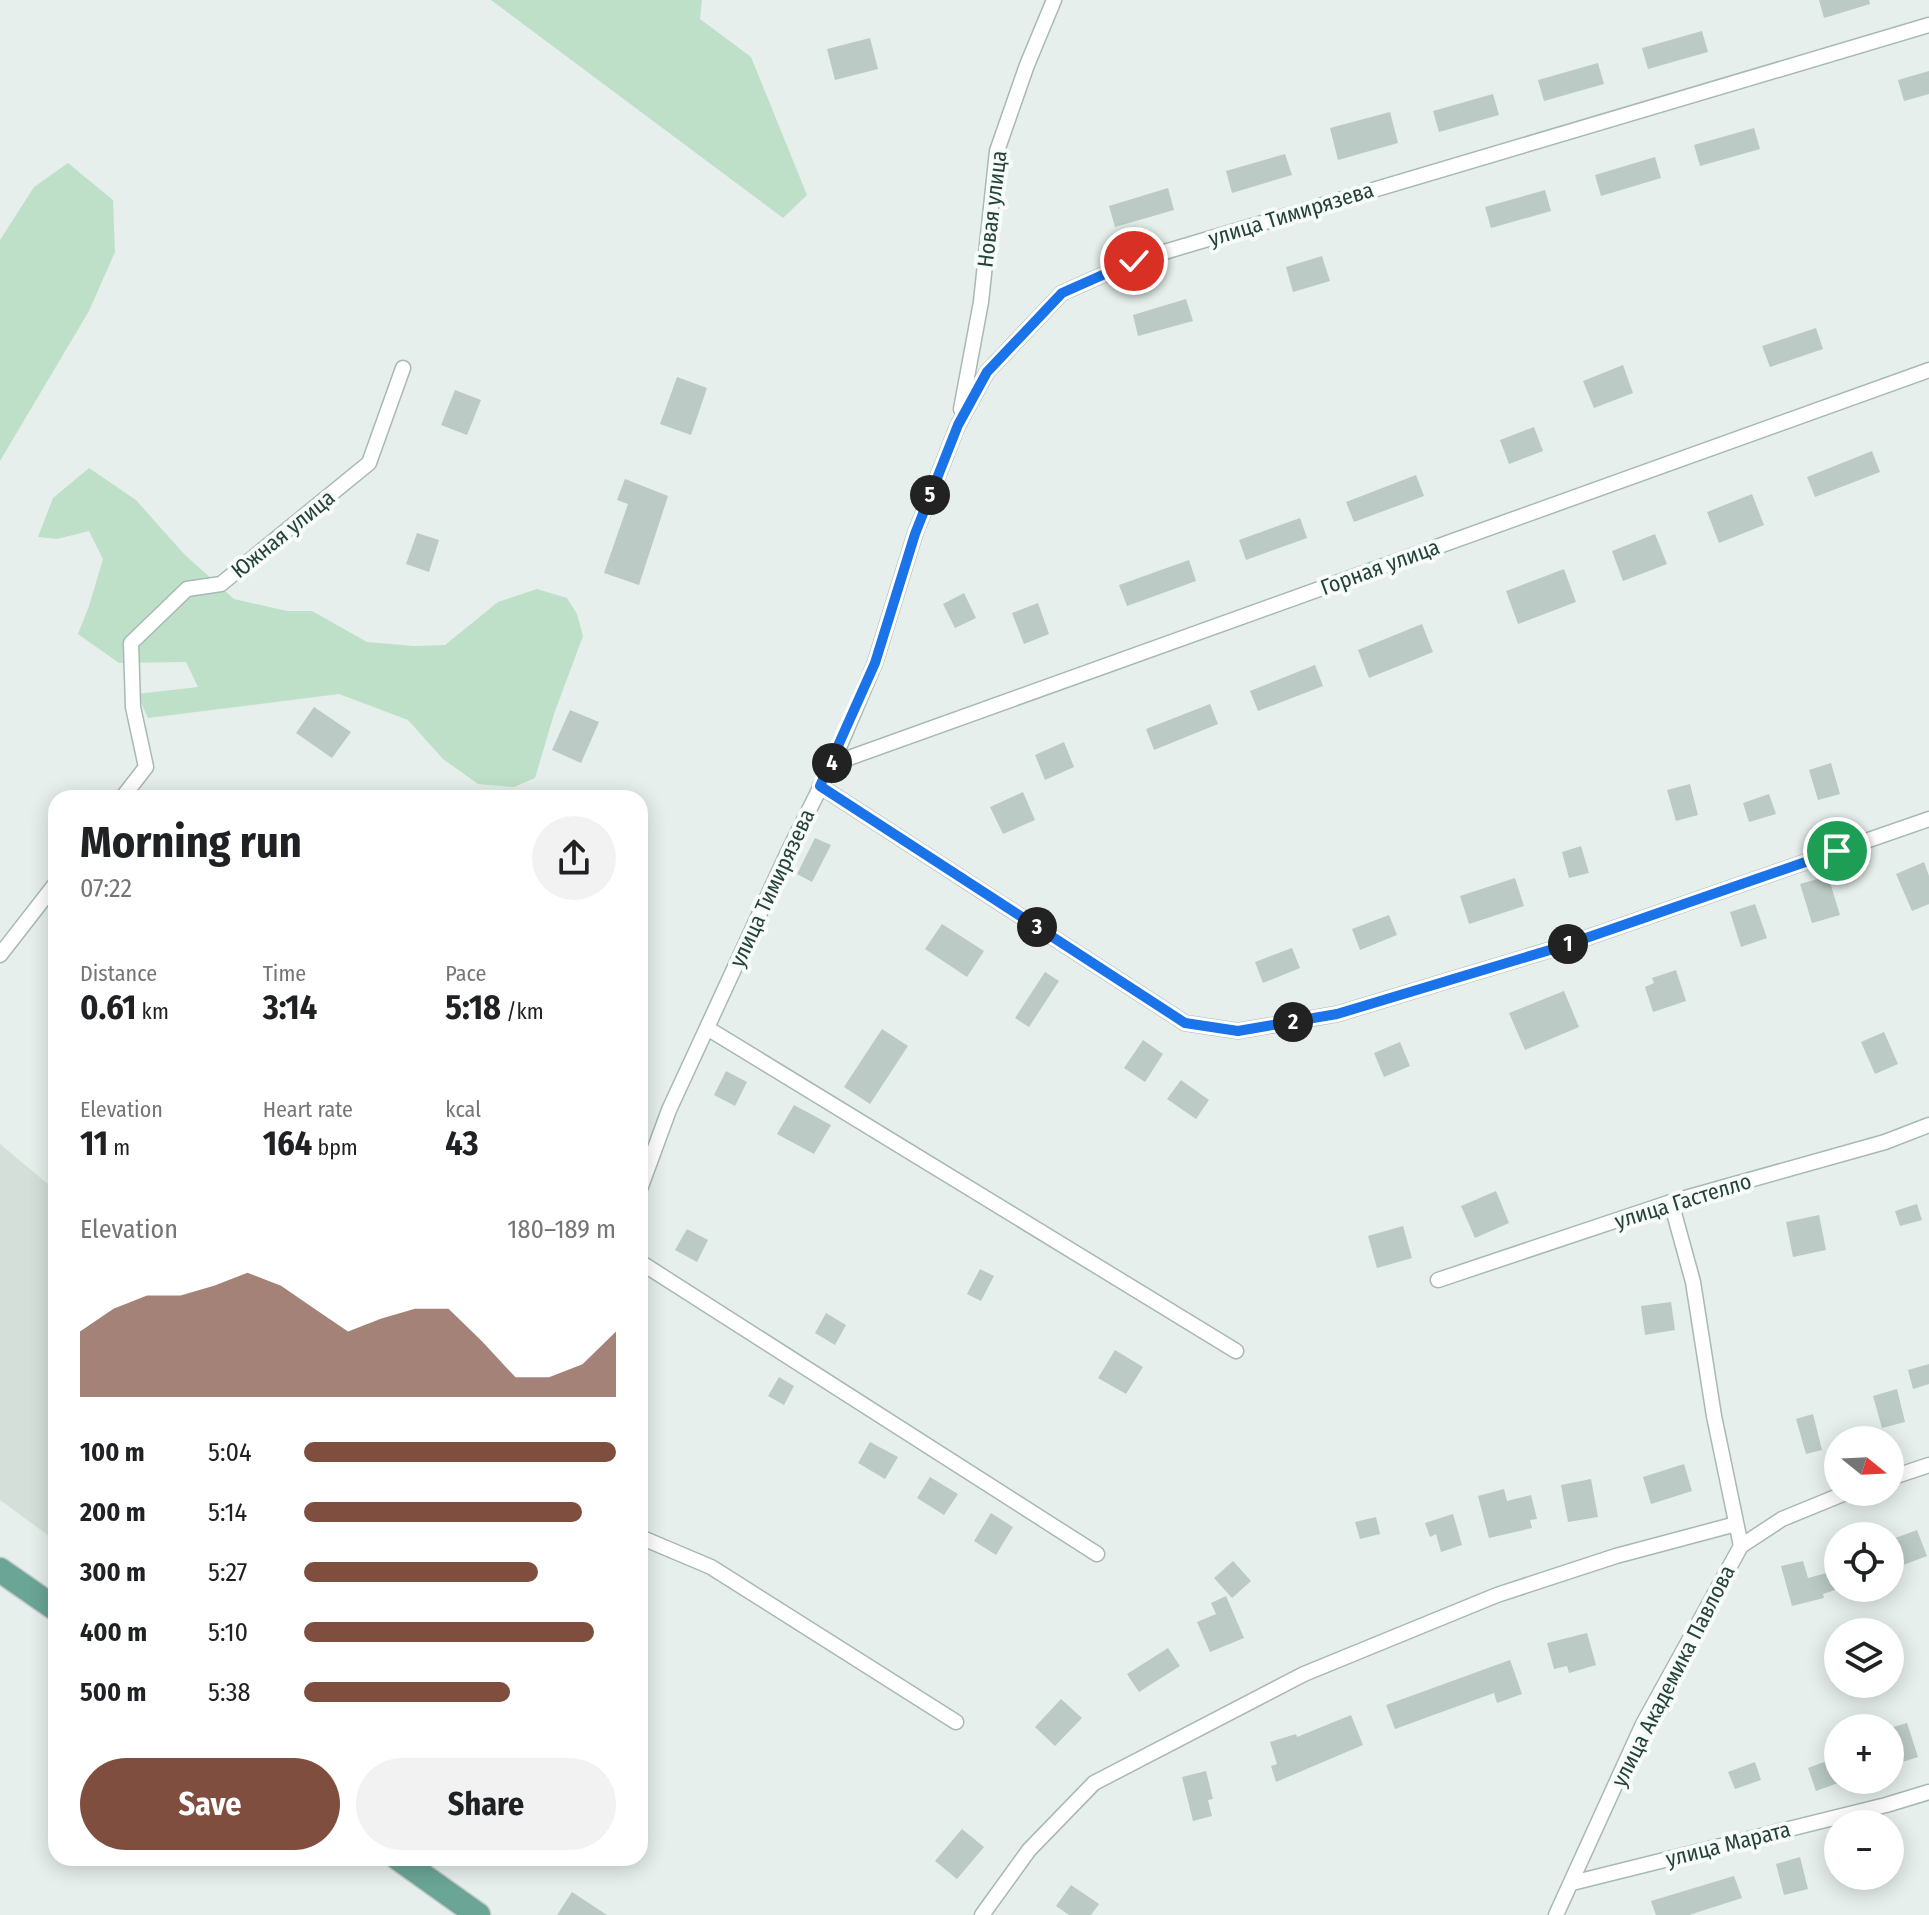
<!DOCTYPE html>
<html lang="en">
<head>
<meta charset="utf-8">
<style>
  :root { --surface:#fff; --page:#f2f2f2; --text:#202124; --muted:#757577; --accent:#7f4e3f }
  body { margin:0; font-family:"Fira Sans Condensed",sans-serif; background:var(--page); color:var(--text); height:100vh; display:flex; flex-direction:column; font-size:30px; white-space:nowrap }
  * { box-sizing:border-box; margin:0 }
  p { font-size:26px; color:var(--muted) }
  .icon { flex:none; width:44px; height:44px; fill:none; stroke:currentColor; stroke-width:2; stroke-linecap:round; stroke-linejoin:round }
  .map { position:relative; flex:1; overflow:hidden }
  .details { position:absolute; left:48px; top:790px; width:600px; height:1076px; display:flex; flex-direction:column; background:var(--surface); border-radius:24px; box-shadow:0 4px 20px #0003 }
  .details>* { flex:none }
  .needle { width:52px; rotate:108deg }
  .fabs { position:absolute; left:1824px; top:1426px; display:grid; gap:16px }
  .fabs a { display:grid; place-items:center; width:80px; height:80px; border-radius:50%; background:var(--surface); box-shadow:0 4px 20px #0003; font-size:40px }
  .pin { position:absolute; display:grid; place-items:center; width:68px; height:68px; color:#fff; margin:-34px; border:4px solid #fff; border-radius:50%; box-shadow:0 2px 8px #0007 }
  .km { position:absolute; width:40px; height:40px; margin:-20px; border-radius:50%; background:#222; color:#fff; font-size:22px; line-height:40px; text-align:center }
  .round { display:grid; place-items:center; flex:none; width:84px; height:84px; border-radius:42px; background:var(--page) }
  .overview { display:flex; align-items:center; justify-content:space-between; height:136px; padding:0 32px }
  h1 { font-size:44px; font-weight:700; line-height:60px }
  .stats { display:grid; grid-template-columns:repeat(3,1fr); gap:12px; height:136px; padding:8px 32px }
  .stats div { display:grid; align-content:center }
  .stats b { font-size:34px; font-weight:700 }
  .stats small { font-size:22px; font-weight:400 }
  .stats p { font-size:22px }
  .chart { height:224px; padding:16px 32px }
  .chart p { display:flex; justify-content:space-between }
  .chart svg { width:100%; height:144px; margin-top:8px; fill:var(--accent); opacity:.7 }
  .primary-button { display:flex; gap:16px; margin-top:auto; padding:16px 32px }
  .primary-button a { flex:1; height:92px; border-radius:48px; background:var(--accent); color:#fff; font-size:32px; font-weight:700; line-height:92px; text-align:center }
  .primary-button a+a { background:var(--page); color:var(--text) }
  ul { padding:0 32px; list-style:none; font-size:26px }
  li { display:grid; grid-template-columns:128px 96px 1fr; align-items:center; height:60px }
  li i { height:20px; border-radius:10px; background:var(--accent) }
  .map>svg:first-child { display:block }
</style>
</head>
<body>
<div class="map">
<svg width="1929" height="1915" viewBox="0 0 1929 1915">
  <rect width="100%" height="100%" fill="#e6efeb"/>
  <path fill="#d4dfda" d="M 0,1144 L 49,1185 L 52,1199 L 56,1202 L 56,1541 L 0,1500 Z"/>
  <path fill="#bfe0c8" d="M 491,0 L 702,0 L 700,19 L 751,57 L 807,195 L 783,218 Z
    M 68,163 L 113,200 L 115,252 L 89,311 L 0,461 L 0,240 L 34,187 Z
    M 89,468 L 136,500 L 184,554 L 234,599 L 287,611 L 312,611 L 367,642 L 414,646 L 445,645 L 498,602 L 537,589 L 567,598 L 577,614 L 583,636 L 554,714 L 535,778 L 514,787 L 478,784 L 443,759 L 408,720 L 339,694 L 148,718 L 137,694 L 198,687 L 186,662 L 119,663 L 78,634 L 89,606 L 103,559 L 89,531 L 57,539 L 38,537 L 53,498 Z"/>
  <path fill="#bbcac4" d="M 1819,0 L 1869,0 L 1870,4 L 1824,18 Z
    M 1702,31 L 1708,52 L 1648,69 L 1642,48 Z
    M 870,38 L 878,69 L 835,80 L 827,49 Z
    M 1598,63 L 1604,84 L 1544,101 L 1538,80 Z
    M 1929,71 L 1929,94 L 1904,101 L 1898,80 Z
    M 1493,94 L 1499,115 L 1439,132 L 1433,111 Z
    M 1390,112 L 1398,143 L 1338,160 L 1330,128 Z
    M 1754,128 L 1760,149 L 1700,166 L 1694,145 Z
    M 1285,154 L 1292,175 L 1232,193 L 1226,171 Z
    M 1655,157 L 1661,178 L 1601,196 L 1595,175 Z
    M 1168,188 L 1174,210 L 1115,227 L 1109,206 Z
    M 1545,190 L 1551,211 L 1491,228 L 1485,207 Z
    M 1322,256 L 1330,281 L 1293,292 L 1286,267 Z
    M 1186,299 L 1193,321 L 1138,336 L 1133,315 Z
    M 1816,328 L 1823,349 L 1770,367 L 1762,346 Z
    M 1623,365 L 1633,393 L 1594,408 L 1583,381 Z
    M 677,377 L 707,388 L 691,435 L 660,424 Z
    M 455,390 L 481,400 L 467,435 L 441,425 Z
    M 1534,427 L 1543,451 L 1509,464 L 1500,440 Z
    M 1872,451 L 1880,472 L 1815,497 L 1807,477 Z
    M 1416,475 L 1424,496 L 1354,522 L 1346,502 Z
    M 625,479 L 668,496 L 639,585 L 604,573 L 628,504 L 617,500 Z
    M 1752,494 L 1764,525 L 1719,543 L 1707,512 Z
    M 1300,518 L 1307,538 L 1246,560 L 1239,540 Z
    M 417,533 L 439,540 L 429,572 L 406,564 Z
    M 1655,534 L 1667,564 L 1623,581 L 1612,551 Z
    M 1189,560 L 1196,581 L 1127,606 L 1119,585 Z
    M 1564,569 L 1576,602 L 1518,624 L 1506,591 Z
    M 964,593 L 976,618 L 955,628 L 943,604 Z
    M 1038,603 L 1049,634 L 1024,644 L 1012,613 Z
    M 1422,624 L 1433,652 L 1369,678 L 1358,650 Z
    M 1315,665 L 1323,686 L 1258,711 L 1250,691 Z
    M 1210,704 L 1218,724 L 1154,750 L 1146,729 Z
    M 314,707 L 351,732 L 332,758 L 296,733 Z
    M 570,710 L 599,722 L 581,763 L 552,750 Z
    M 1064,742 L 1074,767 L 1045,780 L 1035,755 Z
    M 1831,763 L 1840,794 L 1818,800 L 1809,770 Z
    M 1690,784 L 1698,815 L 1676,821 L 1667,790 Z
    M 1023,792 L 1035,820 L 1003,834 L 990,807 Z
    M 1769,794 L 1776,814 L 1749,822 L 1743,803 Z
    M 815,838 L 831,845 L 812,882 L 797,874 Z
    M 1581,846 L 1589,873 L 1569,878 L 1562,852 Z
    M 1924,862 L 1929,876 L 1929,904 L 1912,911 L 1896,874 Z
    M 1828,876 L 1840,915 L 1812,923 L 1800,884 Z
    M 1515,878 L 1524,906 L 1469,924 L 1460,896 Z
    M 1755,904 L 1767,938 L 1741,947 L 1730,912 Z
    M 1389,915 L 1397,935 L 1360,950 L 1352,929 Z
    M 942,924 L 984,951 L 967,977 L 925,949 Z
    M 1292,948 L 1300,968 L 1263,983 L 1255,962 Z
    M 1676,970 L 1686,1001 L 1653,1012 L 1645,987 L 1654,983 L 1652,978 Z
    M 1045,972 L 1059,981 L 1029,1027 L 1015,1018 Z
    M 1564,991 L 1579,1027 L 1525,1050 L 1509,1013 Z
    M 882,1029 L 908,1046 L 870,1104 L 844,1087 Z
    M 1884,1032 L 1898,1064 L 1875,1074 L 1861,1042 Z
    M 1143,1040 L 1163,1054 L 1145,1082 L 1124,1068 Z
    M 1400,1042 L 1410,1066 L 1384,1077 L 1374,1053 Z
    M 726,1071 L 747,1082 L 735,1106 L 714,1095 Z
    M 1181,1080 L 1209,1100 L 1196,1119 L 1167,1099 Z
    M 794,1105 L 831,1125 L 814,1154 L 777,1134 Z
    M 1496,1191 L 1509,1223 L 1475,1238 L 1461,1206 Z
    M 1917,1204 L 1922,1220 L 1900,1226 L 1895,1211 Z
    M 1819,1215 L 1826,1250 L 1793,1257 L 1786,1222 Z
    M 1403,1226 L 1412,1258 L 1377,1268 L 1368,1236 Z
    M 687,1229 L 708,1240 L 697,1262 L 675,1250 Z
    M 980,1269 L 994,1276 L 981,1301 L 967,1294 Z
    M 1671,1302 L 1675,1330 L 1645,1335 L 1641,1306 Z
    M 826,1313 L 846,1325 L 835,1345 L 815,1333 Z
    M 1115,1350 L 1143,1367 L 1126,1394 L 1098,1378 Z
    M 1929,1364 L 1929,1384 L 1913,1389 L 1908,1370 Z
    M 779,1377 L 794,1386 L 784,1405 L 768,1396 Z
    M 1897,1389 L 1905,1422 L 1882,1428 L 1873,1396 Z
    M 1813,1414 L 1822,1450 L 1806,1454 L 1796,1419 Z
    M 870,1442 L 898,1457 L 885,1479 L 858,1463 Z
    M 1684,1464 L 1692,1491 L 1651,1504 L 1643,1477 Z
    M 930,1477 L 958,1494 L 944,1515 L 917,1498 Z
    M 1591,1479 L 1598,1517 L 1568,1522 L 1561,1485 Z
    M 1504,1489 L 1507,1501 L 1531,1495 L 1537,1519 L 1530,1520 L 1532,1528 L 1489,1538 L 1478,1496 Z
    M 991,1513 L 1013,1527 L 996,1555 L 974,1541 Z
    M 1453,1514 L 1462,1545 L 1441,1552 L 1436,1534 L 1430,1537 L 1425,1523 Z
    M 1376,1517 L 1380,1534 L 1360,1539 L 1355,1522 Z
    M 1917,1530 L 1927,1556 L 1895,1568 L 1890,1553 L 1890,1540 Z
    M 1233,1561 L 1251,1581 L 1232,1598 L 1214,1578 Z
    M 1803,1561 L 1808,1578 L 1838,1570 L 1838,1589 L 1823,1594 L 1824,1598 L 1792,1606 L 1781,1566 Z
    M 1226,1596 L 1244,1638 L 1210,1652 L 1197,1622 L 1216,1614 L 1211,1603 Z
    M 1587,1633 L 1596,1665 L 1569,1673 L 1567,1666 L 1554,1669 L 1547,1643 Z
    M 1168,1648 L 1180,1666 L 1139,1692 L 1127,1674 Z
    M 1510,1660 L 1522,1694 L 1497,1703 L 1494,1693 L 1395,1729 L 1386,1705 Z
    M 1061,1699 L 1082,1718 L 1055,1746 L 1035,1727 Z
    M 1351,1715 L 1363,1745 L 1276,1782 L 1271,1766 L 1277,1764 L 1270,1742 L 1296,1734 L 1297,1737 Z
    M 1907,1723 L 1918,1757 L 1890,1766 L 1890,1728 Z
    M 1838,1757 L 1838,1783 L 1816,1791 L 1808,1768 Z
    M 1755,1762 L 1761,1780 L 1735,1789 L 1728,1772 Z
    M 1206,1771 L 1213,1799 L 1208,1800 L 1212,1816 L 1193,1821 L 1182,1777 Z
    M 962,1829 L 984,1847 L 957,1879 L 935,1861 Z
    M 1800,1857 L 1808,1889 L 1784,1895 L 1776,1864 Z
    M 1734,1876 L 1742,1898 L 1689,1915 L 1656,1915 L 1651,1901 Z
    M 1071,1885 L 1099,1904 L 1091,1915 L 1069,1915 L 1056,1906 Z
    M 572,1892 L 607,1915 L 557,1915 Z"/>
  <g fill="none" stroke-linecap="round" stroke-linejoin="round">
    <g stroke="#a8b8b2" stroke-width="17">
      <path id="minor" d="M 961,409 L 981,302 L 997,151 L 1027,65 L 1054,0
        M 832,764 L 1929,370
        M 820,786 L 1185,1023 L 1238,1031 L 1337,1014 L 1563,946 L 1929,819
        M 122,798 L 146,767 L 133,707 L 131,643 L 187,589 L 221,584 L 369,463 L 403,368
        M 0,955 L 56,883
        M 707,1028 L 1236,1351
        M 640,1189 L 669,1110 L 788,852 L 832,764 L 875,663 L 915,534 L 958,425 L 987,372 L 1062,293 L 1134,261 L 1929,25
        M 1671,1202 L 1693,1282 L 1714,1416 L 1741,1546
        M 640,1262 L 1097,1554
        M 1438,1280 L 1671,1202 L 1885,1142 L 1929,1125
        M 1890,1478 L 1929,1465
        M 640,1537 L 711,1567 L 956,1722
        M 1572,1883 L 1886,1805 L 1929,1792
        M 982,1915 L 1029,1850 L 1094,1783 L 1304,1674 L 1497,1595 L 1616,1556 L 1736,1524
        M 1556,1915 L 1643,1724 L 1741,1546 L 1782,1519 L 1848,1492"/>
    </g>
    <g stroke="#c2cac8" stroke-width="27">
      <path id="primary" d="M 0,1570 L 56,1609
        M 398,1858 L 478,1915"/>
    </g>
    <use href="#minor" stroke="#fff" stroke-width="14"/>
    <use href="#primary" stroke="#6aa596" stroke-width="24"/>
  </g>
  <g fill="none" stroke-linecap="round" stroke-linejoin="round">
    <g stroke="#fff" stroke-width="16">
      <path id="route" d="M 1134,261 L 1062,293 L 987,372 L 958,425 L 915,534 L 875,663 L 820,786 L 1185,1023 L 1238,1031 L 1337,1014 L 1563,946 L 1837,851"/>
    </g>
    <use href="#route" stroke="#1a73e8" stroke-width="10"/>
  </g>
  <g text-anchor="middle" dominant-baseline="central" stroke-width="8" stroke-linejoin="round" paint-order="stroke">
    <g font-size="22" fill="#24423a" stroke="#f7fbf9">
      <text transform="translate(992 209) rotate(-83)">Новая улица</text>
      <text transform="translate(1291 214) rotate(-17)">улица Тимирязева</text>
      <text transform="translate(283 534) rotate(-39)">Южная улица</text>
      <text transform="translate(1380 567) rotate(-20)">Горная улица</text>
      <text transform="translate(772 888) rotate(-65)">улица Тимирязева</text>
      <text transform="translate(1683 1201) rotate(-17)">улица Гастелло</text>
      <text transform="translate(1673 1676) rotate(-63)">улица Академика Павлова</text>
      <text transform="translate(1728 1844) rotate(-14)">улица Марата</text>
    </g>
  </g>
</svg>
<div class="fabs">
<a><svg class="needle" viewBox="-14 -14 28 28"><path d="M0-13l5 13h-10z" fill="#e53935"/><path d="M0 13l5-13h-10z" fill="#757577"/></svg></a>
<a><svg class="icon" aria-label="locate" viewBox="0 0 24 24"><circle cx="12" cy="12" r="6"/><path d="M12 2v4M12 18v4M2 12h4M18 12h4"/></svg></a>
<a><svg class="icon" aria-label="layers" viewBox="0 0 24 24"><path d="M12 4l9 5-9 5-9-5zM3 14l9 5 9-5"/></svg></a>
<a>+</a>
<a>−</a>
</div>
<div class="pin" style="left:1837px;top:851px;background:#1e9e55"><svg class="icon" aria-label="arrive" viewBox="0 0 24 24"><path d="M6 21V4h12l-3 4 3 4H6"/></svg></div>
<div class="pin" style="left:1134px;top:261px;background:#d93025"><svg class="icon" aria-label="check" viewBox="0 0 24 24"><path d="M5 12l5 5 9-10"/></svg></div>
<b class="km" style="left:1568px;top:944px">1</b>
<b class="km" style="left:1293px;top:1022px">2</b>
<b class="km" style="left:1037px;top:927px">3</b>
<b class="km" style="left:832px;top:763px">4</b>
<b class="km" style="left:930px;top:495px">5</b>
<section class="details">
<div class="overview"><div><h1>Morning run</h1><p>07:22</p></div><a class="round"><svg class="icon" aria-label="share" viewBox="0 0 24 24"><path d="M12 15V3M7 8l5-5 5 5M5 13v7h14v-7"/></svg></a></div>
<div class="stats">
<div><p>Distance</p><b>0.61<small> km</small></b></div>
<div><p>Time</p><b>3:14</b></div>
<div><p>Pace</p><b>5:18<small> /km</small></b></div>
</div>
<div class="stats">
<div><p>Elevation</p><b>11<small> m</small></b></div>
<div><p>Heart rate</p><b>164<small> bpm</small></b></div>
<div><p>kcal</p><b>43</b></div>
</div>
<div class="chart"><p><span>Elevation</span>180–189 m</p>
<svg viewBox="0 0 160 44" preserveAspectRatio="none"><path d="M0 44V24L10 17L20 13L30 13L40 10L50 6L60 10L70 17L80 24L90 20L100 17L110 17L120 27L130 38L140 38L150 34L160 24V44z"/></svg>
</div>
<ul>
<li><b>100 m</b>5:04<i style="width:100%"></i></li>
<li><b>200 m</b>5:14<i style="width:89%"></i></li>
<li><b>300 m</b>5:27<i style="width:75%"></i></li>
<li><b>400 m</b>5:10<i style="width:93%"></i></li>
<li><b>500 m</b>5:38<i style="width:66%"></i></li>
</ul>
<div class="primary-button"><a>Save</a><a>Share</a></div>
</section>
</div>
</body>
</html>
